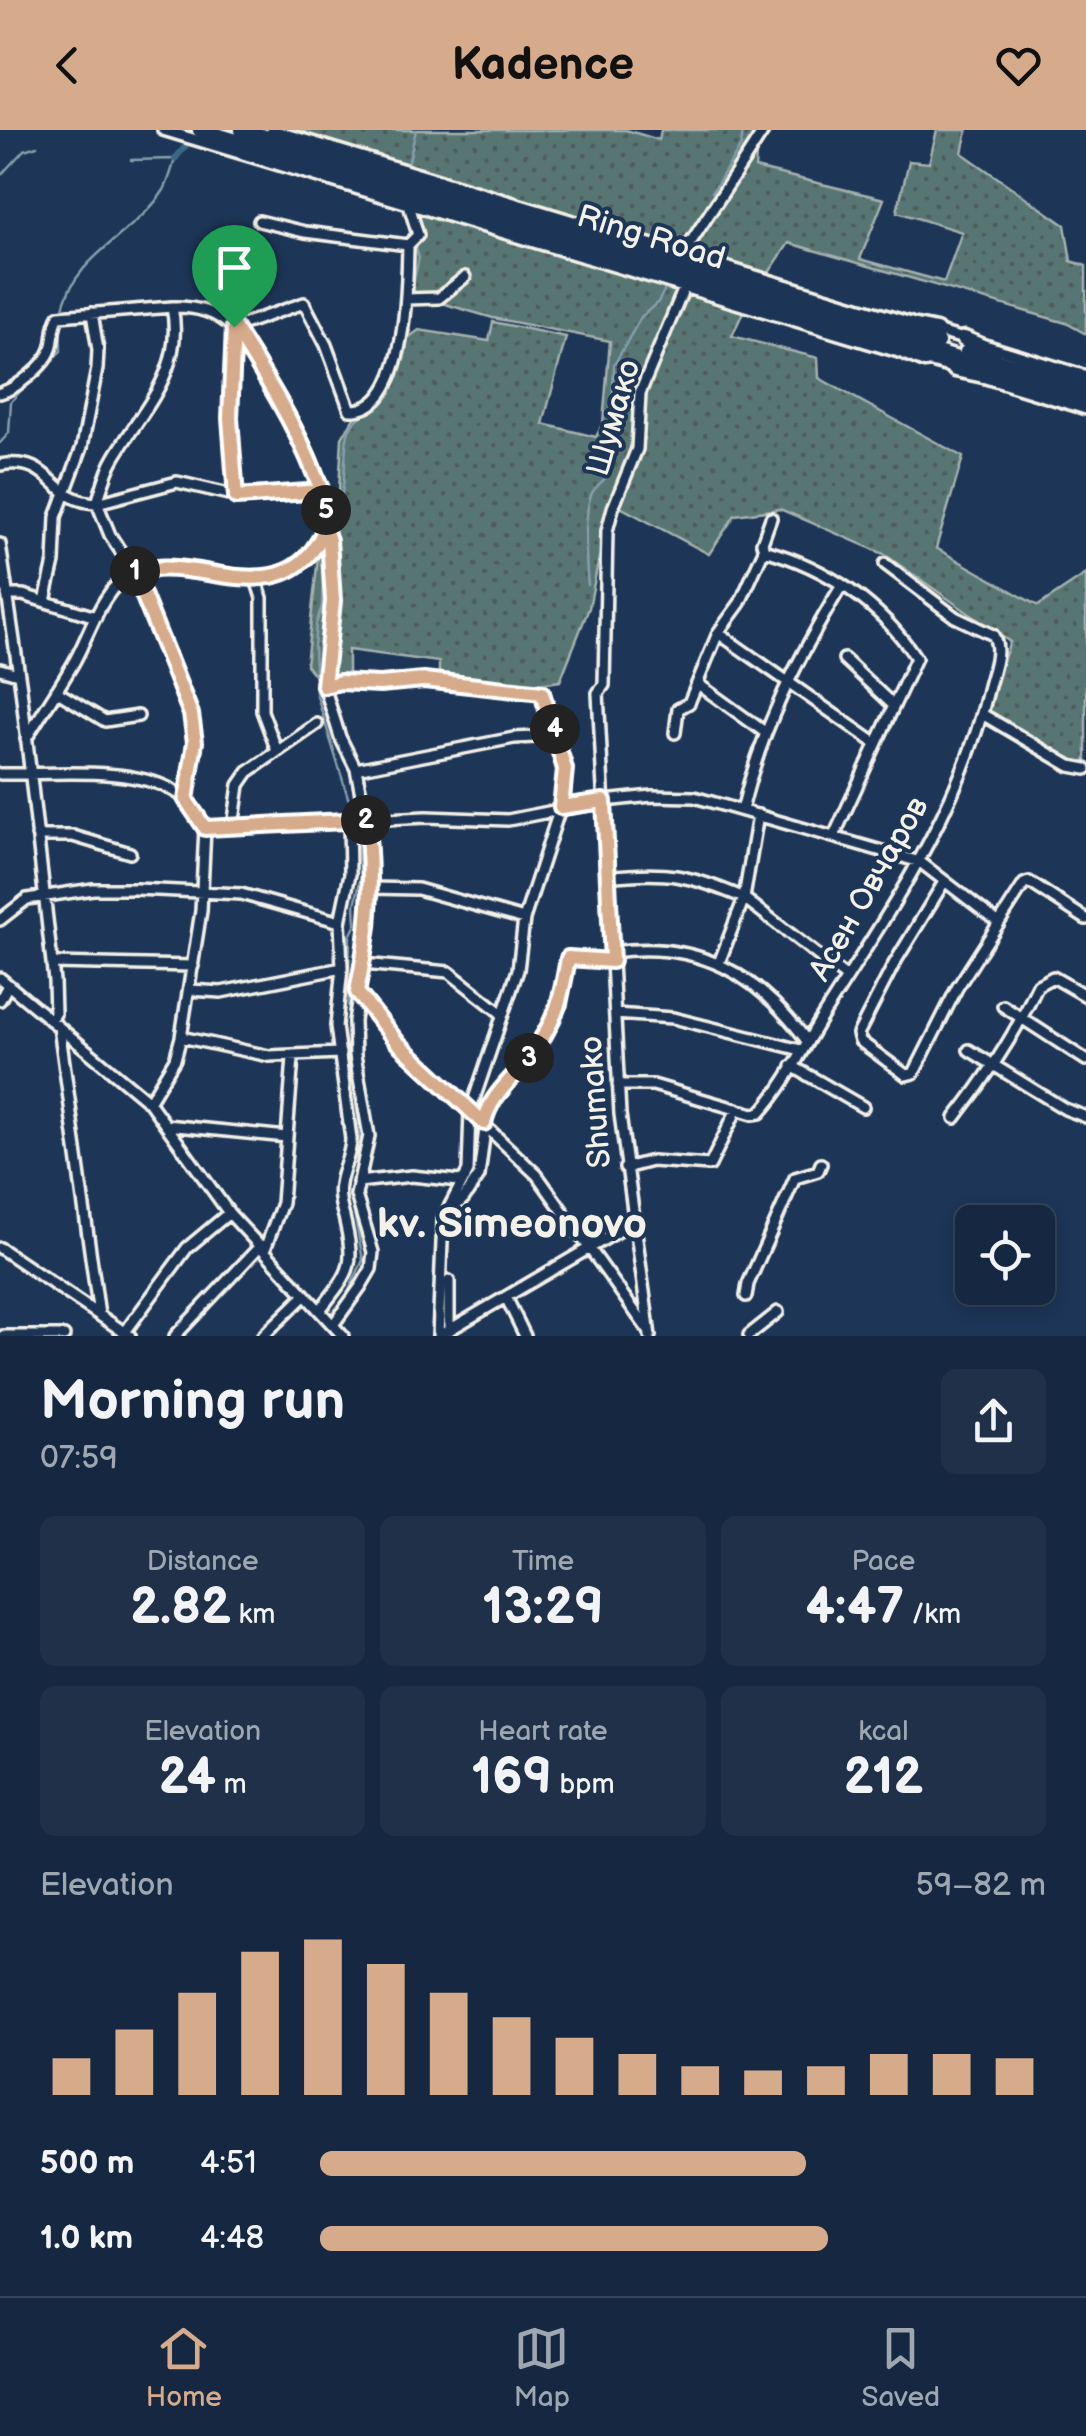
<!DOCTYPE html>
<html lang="en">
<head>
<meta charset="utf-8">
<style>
  :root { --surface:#162841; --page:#1f3048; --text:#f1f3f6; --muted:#9ea6b1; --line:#35445a; --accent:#d6ab8b }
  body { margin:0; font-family:"Balsamiq Sans",sans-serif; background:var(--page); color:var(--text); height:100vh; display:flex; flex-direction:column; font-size:38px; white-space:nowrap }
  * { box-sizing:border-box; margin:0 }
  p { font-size:32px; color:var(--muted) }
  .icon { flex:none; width:55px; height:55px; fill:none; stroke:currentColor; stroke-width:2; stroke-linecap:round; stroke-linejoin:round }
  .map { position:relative; height:1206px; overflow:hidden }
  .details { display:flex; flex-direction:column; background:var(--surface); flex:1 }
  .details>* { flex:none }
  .controls { position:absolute; left:955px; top:1075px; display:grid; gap:20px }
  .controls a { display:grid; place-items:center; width:100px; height:100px; border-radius:15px; background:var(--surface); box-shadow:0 5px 15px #0003,0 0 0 2px var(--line); font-size:50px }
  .pin { position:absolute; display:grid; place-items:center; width:85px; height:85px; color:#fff; margin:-102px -42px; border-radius:50% 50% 50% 0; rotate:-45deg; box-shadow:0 0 10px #0007 }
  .pin .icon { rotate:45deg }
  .km { position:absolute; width:50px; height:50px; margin:-25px; border-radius:50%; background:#222; color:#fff; font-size:28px; line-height:50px; text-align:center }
  .round { display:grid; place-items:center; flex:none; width:105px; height:105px; border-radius:15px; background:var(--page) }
  .headline { display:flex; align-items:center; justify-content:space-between; height:170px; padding:0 40px }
  h1 { font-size:55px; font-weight:600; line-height:75px }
  .figures { display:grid; grid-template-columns:repeat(3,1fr); gap:15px; height:170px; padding:10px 40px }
  .figures div { display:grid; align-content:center; border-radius:15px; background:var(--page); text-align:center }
  .figures b { font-size:50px; font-weight:600 }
  .figures small { font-size:28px; font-weight:400 }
  .figures p { font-size:28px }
  .chart { height:280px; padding:20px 40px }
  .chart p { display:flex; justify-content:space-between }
  .chart svg { width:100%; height:180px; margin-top:10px; stroke:var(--accent); stroke-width:6 }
  ul { padding:0 40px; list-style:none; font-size:32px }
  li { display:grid; grid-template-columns:160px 120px 1fr; align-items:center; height:75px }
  li i { height:25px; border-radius:12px; background:var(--accent) }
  header { display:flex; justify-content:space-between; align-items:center; height:130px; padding:0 40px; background:var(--accent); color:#111; font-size:45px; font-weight:600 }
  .dock { display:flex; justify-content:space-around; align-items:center; height:140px; border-top:2px solid var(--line); background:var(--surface); font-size:28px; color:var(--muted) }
  .dock a { display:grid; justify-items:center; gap:5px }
  .dock .on { color:var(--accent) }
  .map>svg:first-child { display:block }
</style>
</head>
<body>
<header><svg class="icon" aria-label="back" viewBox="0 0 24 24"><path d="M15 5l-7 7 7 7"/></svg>Kadence<svg class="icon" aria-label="heart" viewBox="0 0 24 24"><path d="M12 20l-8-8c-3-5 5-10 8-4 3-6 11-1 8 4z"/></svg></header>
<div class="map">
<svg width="1086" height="1206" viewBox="0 0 1086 1206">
  <defs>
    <pattern id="grass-dots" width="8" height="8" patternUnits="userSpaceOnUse" patternTransform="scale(2.5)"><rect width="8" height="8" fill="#567473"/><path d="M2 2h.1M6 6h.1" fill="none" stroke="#4f5c5a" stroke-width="1.8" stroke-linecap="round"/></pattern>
  </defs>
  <rect width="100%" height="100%" fill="#1d3557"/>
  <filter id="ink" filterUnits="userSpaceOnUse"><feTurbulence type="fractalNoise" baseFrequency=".01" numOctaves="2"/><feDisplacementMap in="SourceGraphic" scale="20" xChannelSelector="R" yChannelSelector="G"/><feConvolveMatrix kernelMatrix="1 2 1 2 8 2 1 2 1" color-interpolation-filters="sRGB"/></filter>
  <g filter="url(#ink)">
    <path fill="url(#grass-dots)" stroke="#a5b2ae" stroke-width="2.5" d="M 288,0 L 626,0 L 659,10 L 661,0 L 758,0 L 755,38 L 884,69 L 860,129 L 944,152 L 962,102 L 897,82 L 909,31 L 929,33 L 937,0 L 967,0 L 962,23 L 1065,95 L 1071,131 L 1086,136 L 1086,204 L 1066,193 L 789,113 L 768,144 Z
      M 417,82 L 743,182 L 732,206 L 818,228 L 819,248 L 963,327 L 936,418 L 1038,476 L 1086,444 L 1086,634 L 1064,627 L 985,581 L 1010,512 L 884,424 L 780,379 L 735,385 L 709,424 L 620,377 L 599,428 L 589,478 L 560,551 L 533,555 L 439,548 L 439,532 L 348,520 L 348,547 L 324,558 L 306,535 L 319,418 L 339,360 L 342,308 L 358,281 L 384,257 L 401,213 L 419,200 L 489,211 L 493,192 L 566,207 L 543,294 L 596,307 L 603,293 L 610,211 L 493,188 L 414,165 L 412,126 L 423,103 Z"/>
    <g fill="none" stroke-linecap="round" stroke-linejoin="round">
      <path stroke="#879fac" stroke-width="2.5" d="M 409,31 L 416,0
        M 0,46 L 24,20 L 37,16
        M 712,62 L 741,16 L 743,0
        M 411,163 L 419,128 L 416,118
        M 62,182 C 73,125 135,105 164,60 C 169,51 172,39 175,29 L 131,30
        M 49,232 L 61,221 L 60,195
        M 0,313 L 9,303 L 11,272 L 29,251
        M 330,401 C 341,379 344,357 345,333 C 346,323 345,311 349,301 C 359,278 387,281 393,251 L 399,246 C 399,237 403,235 405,227 C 408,217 404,211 410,201 L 406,196
        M 324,413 L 322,476 L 316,494 L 314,517 L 316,563 L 354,687
        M 588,455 C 586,436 583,380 592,363 C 595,357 604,350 609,345 L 614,235 L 641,187 L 658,172 L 665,159
        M 332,1183 L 344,1171 L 363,1130 L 350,1062 L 361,1020 L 348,894 L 350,806 L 356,794 L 355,775 L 361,746 L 356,695"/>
      <path stroke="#3e6884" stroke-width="6" d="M 175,29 L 188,13"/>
      <g stroke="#f4f1e8" stroke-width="16">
        <path id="minor" d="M 163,0 L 902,223
          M 272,0 L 911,193
          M 259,91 L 305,102 L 408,115
          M 408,115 L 418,105 L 409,75
          M 683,124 L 764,0
          M 406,169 L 439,168 L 465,147
          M 172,177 C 185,240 144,277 114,328 C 106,341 102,358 97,373 L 110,405 L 134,442 L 191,584 L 195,612 L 185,670
          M 935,201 L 968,210
          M 988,216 L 1086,246
          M 921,229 L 959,240
          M 979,246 L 1086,279
          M 0,263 C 16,259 46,235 51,219 C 55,208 52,197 59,186 L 172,177 C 232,175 244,212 271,256 C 295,295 344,372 316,415 C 271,484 186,414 131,443 C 101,460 90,504 74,532 C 59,558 42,583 26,609
          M 0,335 C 55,326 48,371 97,373 L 177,352 L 246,368 L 323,361
          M 236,367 L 230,288 L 235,197 L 304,173 L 326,215 L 350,280 C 408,282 407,153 408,115
          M 325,401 L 329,410 L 333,471 L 324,556 L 340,607 L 356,639 L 366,690 L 372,758 L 370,796 L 354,891 L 355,925 L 369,1006 L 356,1065 L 373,1122 L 371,1139 L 361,1156 L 333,1195
          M 0,414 L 21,559 L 54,851 L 55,884 L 50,890
          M 764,420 C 826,437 881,474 916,528 L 834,706
          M 255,446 L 262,468 L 262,581 L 277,621
          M 7,465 L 23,465 L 96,487
          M 45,471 L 54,432 L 56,387 L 82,317 L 97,239 L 98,220 L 92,183
          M 718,503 L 875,613
          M 844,529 L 893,575
          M 0,539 L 18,544
          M 698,554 L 766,603
          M 324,556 L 340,552 L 380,554 L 424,550 L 543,563 L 565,639 L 564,666 L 524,789 L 518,840 L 470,981 L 468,1041 L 443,1089 L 438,1206
          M 56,561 L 105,591 L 138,586
          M 982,584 L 1070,636 L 1086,639
          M 675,603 L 678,579 L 689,573 L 718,503 L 740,473 L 764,420 L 762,413 L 771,388
          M 356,639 L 514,608 L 557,606
          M 0,644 C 51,645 131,635 176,662 C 189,670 197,685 205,698 L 426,687 L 508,690 L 604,671 L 652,666 L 694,667 L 920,732 L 999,793
          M 742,680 C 762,596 798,528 842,455
          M 233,697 L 239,655 L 248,642 L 317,594
          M 37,706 L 73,706 L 130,723
          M 607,747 C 666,740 690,745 744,768 L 847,848
          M 944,752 L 894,834 L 858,904 L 860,911 L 906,945 L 914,943 L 957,858 L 1024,754 L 1029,752 L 1086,789
          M 372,758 L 418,759 L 524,789
          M 0,790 L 27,769 L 93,759 L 136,759 L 241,764 L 340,792
          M 612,822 C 699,810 756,843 807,911
          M 52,833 L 193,836
          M 719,833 L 744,768 L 758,685
          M 363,834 L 449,842 L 501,883
          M 0,848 L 149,972 L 229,1083 L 343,1206
          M 190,860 L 221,862 L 342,838
          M 357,861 L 397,912 L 537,1045 L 648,1200
          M 0,870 L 8,855
          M 1003,876 L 1086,930
          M 615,884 L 673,888 L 801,920
          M 59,897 L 99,1185
          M 181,907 L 269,926 L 340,923
          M 969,920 L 1065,979 L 1086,987
          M 792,936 L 863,977
          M 618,955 L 653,955 L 753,984 L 760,983 C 785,956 803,918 822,887 C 888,783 961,679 989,556 C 993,540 1002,520 993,505 L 955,487 L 885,434
          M 149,972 L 175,929 L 181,907 L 201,781 L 205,698
          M 955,988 C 988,946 1016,903 1038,855 L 1053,847 L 1086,866
          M 166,995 L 287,1007
          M 625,1038 L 652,1031 L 710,1035 L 737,979
          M 358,1052 L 412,1046 L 459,1051 L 465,1048
          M 445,1087 L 464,1068 L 479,1046 L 488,976 L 530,926 L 561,874 L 568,827 L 612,831
          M 0,1118 L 130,1206
          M 265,1119 L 282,1073 L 293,927
          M 449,1151 L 449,1201
          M 746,1166 L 748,1154 L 795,1048 L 818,1041 L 821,1034
          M 506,1167 L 525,1206
          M 320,1180 C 351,1140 356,1138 344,1087 C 341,1077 338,1065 340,1055 C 342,1038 351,1026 351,1009 L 336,896 L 342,838 L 340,792 L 350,744 L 349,691
          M 125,1202 L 187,1118 L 229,1083
          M 749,1205 L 778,1182
          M 3,1206 L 64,1206
          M 175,1206 L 261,1115
          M 263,1206 L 305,1165
          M 439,1206 L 634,1092
          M 650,1206 L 620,984 L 598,563 L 604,555 L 607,401 L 613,378 L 637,319 L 640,263 L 684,158"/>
      </g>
      <g stroke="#f4f1e8" stroke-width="21">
        <path id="highway" d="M 200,0 L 1086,268
          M 242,0 L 937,212
          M 907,195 L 936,201
          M 964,209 L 992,221
          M 901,220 L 925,230
          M 967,222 L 1086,256
          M 955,239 L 984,245"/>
      </g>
      <use href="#minor" stroke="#1d3557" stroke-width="9"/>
      <use href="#highway" stroke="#1d3557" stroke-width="14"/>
    </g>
  </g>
  <g fill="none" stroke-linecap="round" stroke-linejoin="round" filter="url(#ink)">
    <g stroke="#fff" stroke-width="20">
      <path id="route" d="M 234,197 C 265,246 294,292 315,345 C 319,355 324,363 326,374 C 331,407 304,440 271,446 C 229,454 182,430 134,442 L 191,584 L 195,612 L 186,670 L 205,698 L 366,690 C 374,750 369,803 357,862 L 397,912 L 484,993 C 489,967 512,950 528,929 C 556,892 561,871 568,828 L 612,831 L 604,671 L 561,677 L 565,639 L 542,563 L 424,550 L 380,554 L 340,552 L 324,556 L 333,471 L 329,410 C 322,395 327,377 322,361 L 236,367 L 230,288 L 234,197"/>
    </g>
    <use href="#route" stroke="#d6ab8b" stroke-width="12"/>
  </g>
  <g text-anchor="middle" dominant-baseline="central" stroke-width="8" stroke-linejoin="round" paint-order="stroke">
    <g font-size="32" fill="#f4f1e8" stroke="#1d3557">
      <text transform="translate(651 108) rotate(17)">Ring Road</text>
      <text transform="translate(614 288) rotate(-74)">Шумако</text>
      <text transform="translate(869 759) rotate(-60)">Асен Овчаров</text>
      <text transform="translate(596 972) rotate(-94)">Shumako</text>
    </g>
    <g font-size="42" font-weight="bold" fill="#f4f1e8" stroke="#1d3557">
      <text x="512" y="1094">kv. Simeonovo</text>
    </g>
  </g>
</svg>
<div class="controls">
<a><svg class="icon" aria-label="locate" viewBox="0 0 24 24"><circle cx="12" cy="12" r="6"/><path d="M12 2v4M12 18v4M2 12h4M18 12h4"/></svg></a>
</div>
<div class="pin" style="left:234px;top:197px;background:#1e9e55"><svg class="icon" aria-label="arrive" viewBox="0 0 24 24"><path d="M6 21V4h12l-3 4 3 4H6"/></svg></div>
<b class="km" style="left:135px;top:441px">1</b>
<b class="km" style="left:366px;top:690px">2</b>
<b class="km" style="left:529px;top:928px">3</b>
<b class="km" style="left:555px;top:599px">4</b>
<b class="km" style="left:326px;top:380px">5</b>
</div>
<section class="details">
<div class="headline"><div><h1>Morning run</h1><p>07:59</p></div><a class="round"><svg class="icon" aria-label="share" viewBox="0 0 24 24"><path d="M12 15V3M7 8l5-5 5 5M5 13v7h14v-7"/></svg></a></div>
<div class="figures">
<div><p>Distance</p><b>2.82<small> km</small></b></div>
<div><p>Time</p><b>13:29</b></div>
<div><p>Pace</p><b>4:47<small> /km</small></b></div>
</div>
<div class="figures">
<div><p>Elevation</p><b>24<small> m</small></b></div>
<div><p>Heart rate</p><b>169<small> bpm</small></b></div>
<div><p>kcal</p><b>212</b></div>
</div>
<div class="chart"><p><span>Elevation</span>59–82 m</p>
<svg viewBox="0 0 160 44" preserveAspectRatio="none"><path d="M5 44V35M15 44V28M25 44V19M35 44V9M45 44V6M55 44V12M65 44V19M75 44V25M85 44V30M95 44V34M105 44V37M115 44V38M125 44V37M135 44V34M145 44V34M155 44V35"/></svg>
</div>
<ul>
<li><b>500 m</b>4:51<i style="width:67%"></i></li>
<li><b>1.0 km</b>4:48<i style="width:70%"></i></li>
</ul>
</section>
<nav class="dock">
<a class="on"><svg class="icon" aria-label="home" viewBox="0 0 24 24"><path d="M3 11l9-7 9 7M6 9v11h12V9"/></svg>Home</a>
<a><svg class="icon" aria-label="map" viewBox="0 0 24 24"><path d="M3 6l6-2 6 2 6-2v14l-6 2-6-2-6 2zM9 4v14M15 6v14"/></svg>Map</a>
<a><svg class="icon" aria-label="saved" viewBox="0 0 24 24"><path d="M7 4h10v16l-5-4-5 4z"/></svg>Saved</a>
</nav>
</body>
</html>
